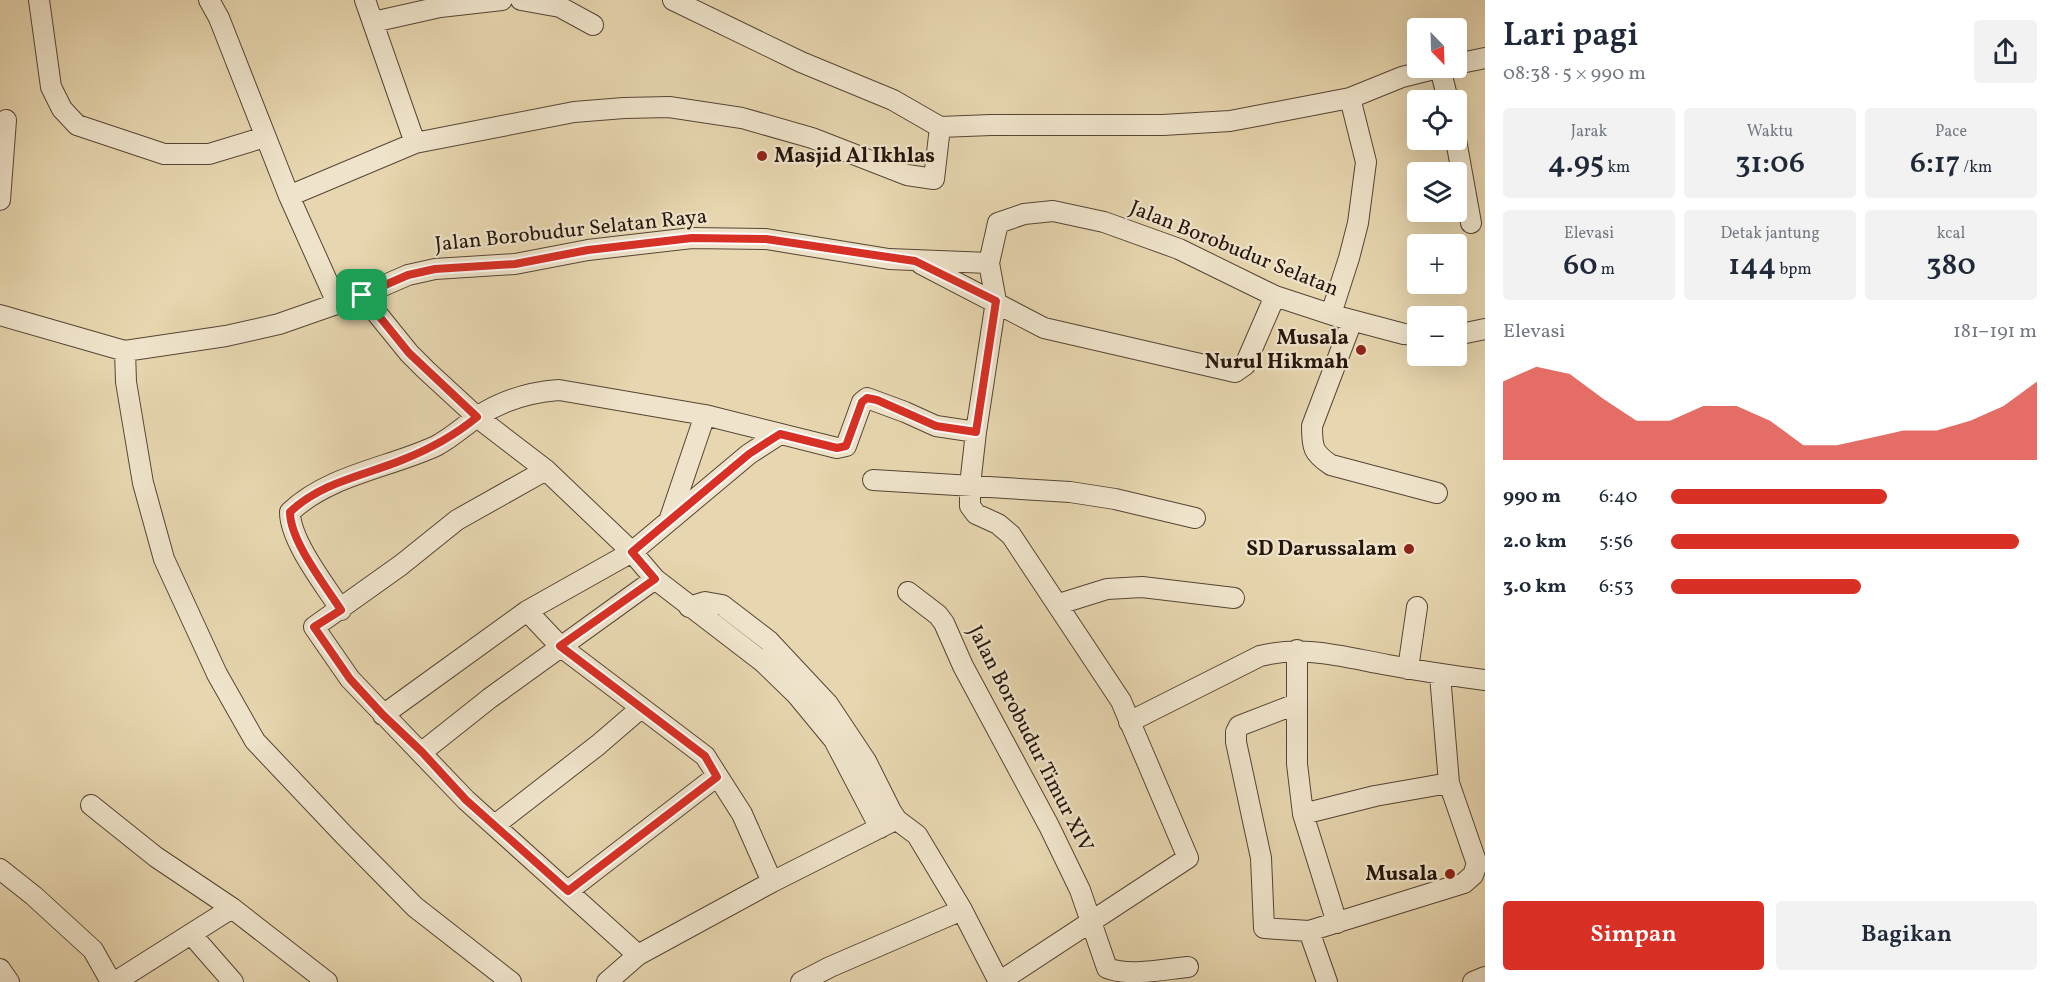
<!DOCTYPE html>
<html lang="id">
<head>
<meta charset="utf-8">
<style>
  :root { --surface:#fff; --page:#f2f2f3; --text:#1f2937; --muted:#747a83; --accent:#d93025 }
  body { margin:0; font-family:Vollkorn,serif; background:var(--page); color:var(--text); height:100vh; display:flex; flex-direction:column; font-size:22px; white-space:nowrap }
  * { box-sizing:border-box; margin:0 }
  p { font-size:20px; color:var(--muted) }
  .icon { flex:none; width:33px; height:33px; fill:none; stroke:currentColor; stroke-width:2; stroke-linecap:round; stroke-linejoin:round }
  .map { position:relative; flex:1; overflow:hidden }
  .side { display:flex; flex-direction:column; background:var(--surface); width:570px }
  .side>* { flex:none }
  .needle { width:39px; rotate:157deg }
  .tools { position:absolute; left:1407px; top:18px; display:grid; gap:12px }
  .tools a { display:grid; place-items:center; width:60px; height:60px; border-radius:6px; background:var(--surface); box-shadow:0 6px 24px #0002; font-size:30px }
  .pin { position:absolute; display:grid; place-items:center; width:51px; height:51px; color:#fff; margin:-26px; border-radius:12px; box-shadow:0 3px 9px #0006 }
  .round { display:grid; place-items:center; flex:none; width:63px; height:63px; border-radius:6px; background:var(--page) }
  .head { display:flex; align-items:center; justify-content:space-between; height:102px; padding:0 18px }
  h1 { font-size:33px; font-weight:600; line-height:45px }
  .stats { display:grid; grid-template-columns:repeat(3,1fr); gap:9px; height:102px; padding:6px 18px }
  .stats div { display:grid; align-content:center; border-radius:6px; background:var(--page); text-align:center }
  .stats b { font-size:30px; font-weight:600 }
  .stats small { font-size:16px; font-weight:400 }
  .stats p { font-size:16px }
  .chart { height:168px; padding:12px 18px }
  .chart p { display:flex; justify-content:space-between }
  .chart svg { width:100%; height:108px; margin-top:6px; fill:var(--accent); opacity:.7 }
  .button { display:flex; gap:12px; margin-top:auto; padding:12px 18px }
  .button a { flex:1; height:69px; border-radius:6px; background:var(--accent); color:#fff; font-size:24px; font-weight:600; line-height:69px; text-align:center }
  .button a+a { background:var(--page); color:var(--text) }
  ul { padding:0 18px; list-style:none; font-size:20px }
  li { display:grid; grid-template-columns:96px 72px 1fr; align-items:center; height:45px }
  li i { height:15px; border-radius:8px; background:var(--accent) }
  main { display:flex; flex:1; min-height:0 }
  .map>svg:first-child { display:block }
</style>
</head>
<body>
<main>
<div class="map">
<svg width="1485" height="982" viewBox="0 0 1485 982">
  <rect width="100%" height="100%" fill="#e7d6af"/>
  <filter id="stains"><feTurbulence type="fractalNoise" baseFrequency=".00333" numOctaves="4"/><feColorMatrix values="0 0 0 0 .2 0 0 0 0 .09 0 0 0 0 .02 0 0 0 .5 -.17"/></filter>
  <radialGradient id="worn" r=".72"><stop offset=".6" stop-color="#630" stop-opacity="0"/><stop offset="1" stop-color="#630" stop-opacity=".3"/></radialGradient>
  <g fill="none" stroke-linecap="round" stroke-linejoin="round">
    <g stroke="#564535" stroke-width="22">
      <path id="minor" d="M 39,0 L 51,87 L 62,109 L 77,125 L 164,154 L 209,154 L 265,137
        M 209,0 L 219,18 L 289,196 L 337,303
        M 365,0 L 415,143
        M 521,0 L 560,7 L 593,25
        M 673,0 L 801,62 L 893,100 L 940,127
        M 373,22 L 440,7 L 502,0
        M 1456,64 L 1485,58
        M 1440,68 L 1448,100
        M 940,127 L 991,125 L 1163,125 L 1230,121 L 1350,98 L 1402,77 L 1438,68
        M 1456,140 L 1471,223
        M 289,196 L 415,143 L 574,112 L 624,108 L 669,107 L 742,118 L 812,138 L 907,175 L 934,179 L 940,127
        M 0,200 L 6,120
        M 989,263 L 996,301 L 976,432 L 970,485 L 970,506 L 976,514 L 998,524 L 1011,535 L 1121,701 L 1188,858 L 999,982
        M 921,264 L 1044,328 L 1235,372 L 1245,365 L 1275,296
        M 362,295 L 409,353 L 426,370 L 477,417 L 546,470 L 632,552 L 655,579 L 763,662 L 796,694 L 834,740 L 880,828
        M 1331,314 L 1349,258 L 1358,223 L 1366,162 L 1350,98
        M 0,315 L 125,351 L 226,336 L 279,324 L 362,295 L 408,275 L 435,269 L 515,264 L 588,250 L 692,238 L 766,239 L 889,259 L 989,263 L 998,223 L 1024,214 L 1053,211 L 1104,222 L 1179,249 L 1275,296 L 1336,316 L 1404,334 L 1418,335
        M 1352,321 L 1312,426 C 1312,448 1313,453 1331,465 L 1437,493
        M 1456,335 L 1485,329
        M 125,351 L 126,382 L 143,483 L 164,559 L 217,674 L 255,741 L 343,834 L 415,907 L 511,982
        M 546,470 L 457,520 L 401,565 L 314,627 L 350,679 L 466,800 L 638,955
        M 873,480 L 1070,492 L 1115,499 L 1195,518
        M 669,521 L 705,415
        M 908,592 L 938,615 L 944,623 L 963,666 L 1049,826 L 1080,890 L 1107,968 C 1129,977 1165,969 1188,967
        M 1059,604 L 1107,589 L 1142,587 L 1234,598
        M 689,607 L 705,602 L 722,605 L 769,641 L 828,704 L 866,761 L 891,811 L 897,820 L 917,835 L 962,910 L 999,982
        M 341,610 C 325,585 290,541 290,512 C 329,475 388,468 436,446 C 451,438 463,427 477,417 C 501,401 531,392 559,390 L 705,415 L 837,448 L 846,446 L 862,402 L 867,398 L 905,412 L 936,426 L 976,432
        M 527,611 L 560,646 L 705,756 L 742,814 L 772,882
        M 1297,650 L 1297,764 L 1303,814 L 1337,923
        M 1408,669 L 1417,607
        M 1296,704 L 1239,726 L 1236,732 L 1236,742 L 1261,858 L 1264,928 L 1309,931 L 1464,883 L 1473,875 L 1477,864 L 1449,783 L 1440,675
        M 383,715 L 527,611 L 632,552 L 749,454 L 780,434
        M 1129,722 L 1260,656 C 1305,645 1344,657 1388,665 C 1421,671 1453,676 1485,680
        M 422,752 L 490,698 L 655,579
        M 91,805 L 156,857 L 232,908 L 327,982
        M 1303,814 L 1375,796 L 1449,783
        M 495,825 L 598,745 L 641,708
        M 0,869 L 34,896 L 93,950 L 111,982
        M 568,891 L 717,776
        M 1309,931 L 1327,982
        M 191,934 L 233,982
        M 0,969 L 9,982
        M 115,982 L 232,908
        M 607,982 L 638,955 L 772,882 L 891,822
        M 801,982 L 830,967 L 962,910
        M 1473,982 L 1485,977"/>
    </g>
    <use href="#minor" stroke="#efe4cb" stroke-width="20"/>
  </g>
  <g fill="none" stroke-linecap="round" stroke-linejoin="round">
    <g stroke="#fff" stroke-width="12">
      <path id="route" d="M 692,238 L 766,239 L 915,261 L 996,301 L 976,432 L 936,426 L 877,400 L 867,398 L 862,402 L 846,446 L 837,448 L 780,434 L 749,454 L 632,552 L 655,579 L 560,646 L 705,756 L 717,777 L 568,891 L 466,800 L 422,752 L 383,715 L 350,679 L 314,627 L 341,610 C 325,585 290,541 290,512 C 322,482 363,476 402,460 C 430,449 454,436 477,417 L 409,353 L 362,295 L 408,275 L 435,269 L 515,264 L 588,250 Z"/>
    </g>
    <use href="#route" stroke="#d93025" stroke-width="8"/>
  </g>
  <g fill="#8f2418" stroke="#efe4cb" stroke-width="2">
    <circle cx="762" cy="156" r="6"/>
    <circle cx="1361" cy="350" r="6"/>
    <circle cx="1409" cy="549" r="6"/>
    <circle cx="1450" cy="874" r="6"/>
  </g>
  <g text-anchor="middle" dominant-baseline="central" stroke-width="4.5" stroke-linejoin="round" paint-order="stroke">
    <g font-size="21" font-weight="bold" fill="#26150c" stroke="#efe4cb" text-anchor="end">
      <text x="774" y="156" text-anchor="start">Masjid Al Ikhlas</text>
      <text x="1349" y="338">Musala<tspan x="1349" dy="24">Nurul Hikmah</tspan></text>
      <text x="1397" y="549">SD Darussalam</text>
      <text x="1438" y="874">Musala</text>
    </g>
    <g font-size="21" fill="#26150c" stroke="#efe4cb">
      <text transform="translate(571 231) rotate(-6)">Jalan Borobudur Selatan Raya</text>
      <text transform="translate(1234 249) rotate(22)">Jalan Borobudur Selatan</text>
      <text transform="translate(1030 739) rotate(63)">Jalan Borobudur Timur XIV</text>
    </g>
  </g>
  <rect width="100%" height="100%" filter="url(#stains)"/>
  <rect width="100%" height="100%" fill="url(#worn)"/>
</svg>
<div class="tools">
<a><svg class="needle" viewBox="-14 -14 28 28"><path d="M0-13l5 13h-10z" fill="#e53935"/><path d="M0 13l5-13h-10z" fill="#747a83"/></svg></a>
<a><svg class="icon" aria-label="locate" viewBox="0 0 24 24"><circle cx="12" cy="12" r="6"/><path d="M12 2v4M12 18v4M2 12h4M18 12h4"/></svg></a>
<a><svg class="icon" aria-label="layers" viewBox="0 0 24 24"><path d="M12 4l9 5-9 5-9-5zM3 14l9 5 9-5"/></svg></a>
<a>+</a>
<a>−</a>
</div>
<div class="pin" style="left:362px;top:295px;background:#1e9e55"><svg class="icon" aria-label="arrive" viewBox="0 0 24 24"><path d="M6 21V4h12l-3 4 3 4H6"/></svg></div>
</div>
<section class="side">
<div class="head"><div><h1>Lari pagi</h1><p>08:38 · 5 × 990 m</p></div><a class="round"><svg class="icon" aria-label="share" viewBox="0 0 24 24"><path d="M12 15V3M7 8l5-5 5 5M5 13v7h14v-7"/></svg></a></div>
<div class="stats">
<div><p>Jarak</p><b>4.95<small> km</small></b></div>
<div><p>Waktu</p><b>31:06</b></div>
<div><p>Pace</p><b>6:17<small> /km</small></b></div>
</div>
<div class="stats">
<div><p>Elevasi</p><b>60<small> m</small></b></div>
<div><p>Detak jantung</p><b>144<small> bpm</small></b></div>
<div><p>kcal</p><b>380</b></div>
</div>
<div class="chart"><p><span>Elevasi</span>181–191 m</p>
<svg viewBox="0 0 160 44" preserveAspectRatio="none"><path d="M0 44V12L10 6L20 9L30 19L40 28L50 28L60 22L70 22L80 28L90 38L100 38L110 35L120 32L130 32L140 28L150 22L160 12V44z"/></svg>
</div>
<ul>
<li><b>990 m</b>6:40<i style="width:59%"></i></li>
<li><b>2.0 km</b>5:56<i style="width:95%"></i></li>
<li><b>3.0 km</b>6:53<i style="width:52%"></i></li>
</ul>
<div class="button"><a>Simpan</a><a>Bagikan</a></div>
</section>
</main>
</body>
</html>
